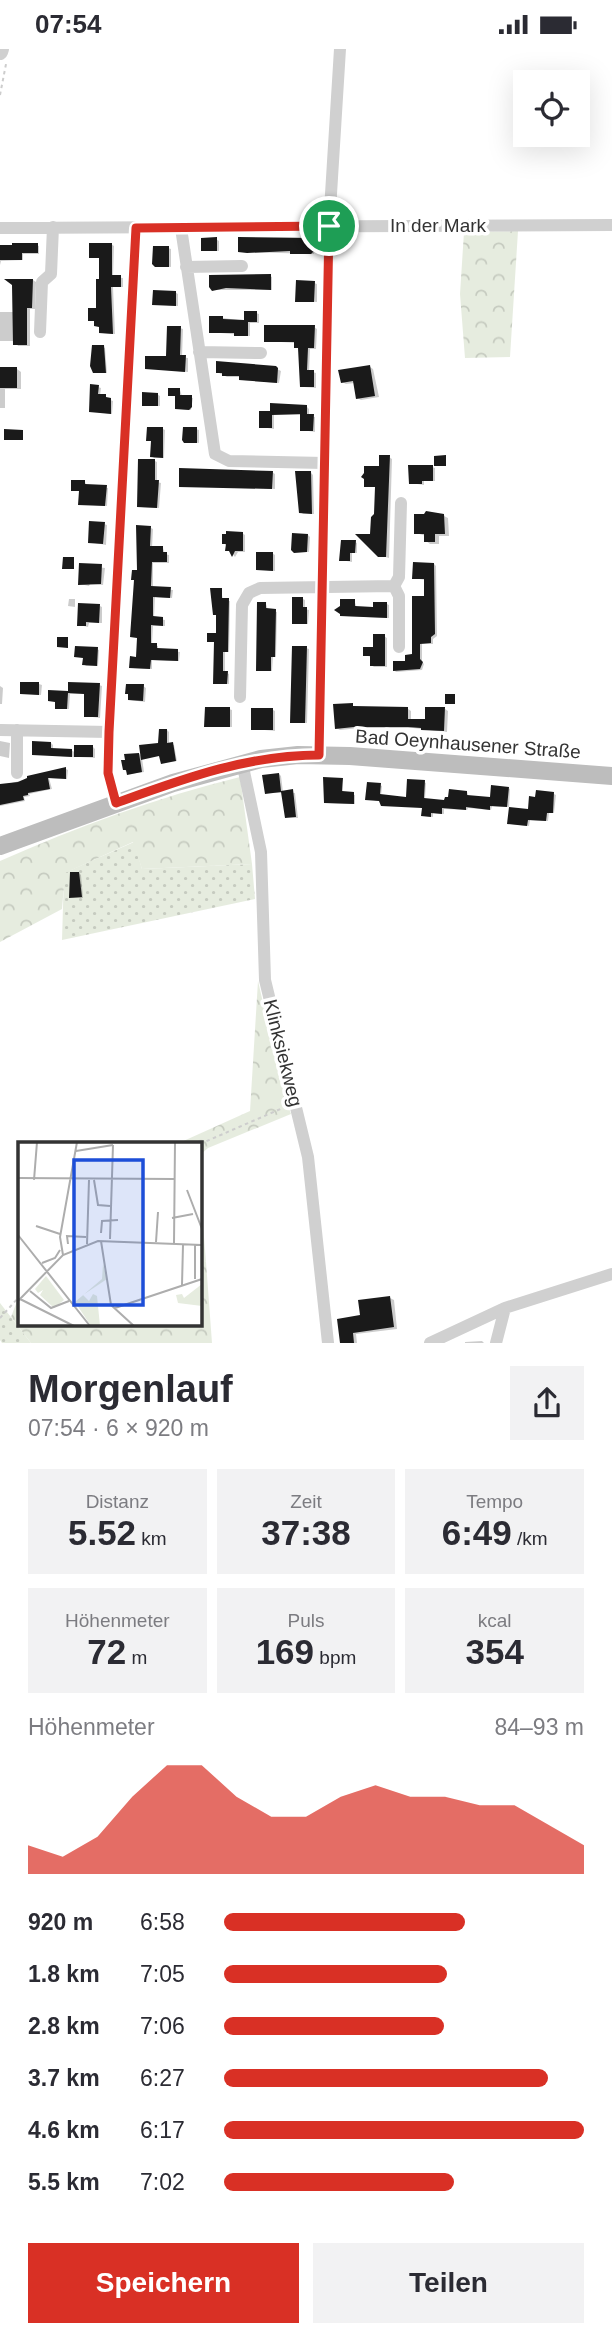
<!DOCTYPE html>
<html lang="de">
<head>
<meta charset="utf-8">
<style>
  :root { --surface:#fff; --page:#f2f2f3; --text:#2b2b33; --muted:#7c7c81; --accent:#d93025 }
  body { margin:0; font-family:Arial,sans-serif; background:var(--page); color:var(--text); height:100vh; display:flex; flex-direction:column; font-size:26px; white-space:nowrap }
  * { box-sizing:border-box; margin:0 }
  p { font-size:23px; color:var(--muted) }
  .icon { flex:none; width:38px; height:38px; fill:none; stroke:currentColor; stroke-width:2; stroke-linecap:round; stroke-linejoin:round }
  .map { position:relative; height:1294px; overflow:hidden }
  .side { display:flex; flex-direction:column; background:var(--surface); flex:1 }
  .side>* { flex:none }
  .buttons { position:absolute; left:513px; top:21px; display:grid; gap:14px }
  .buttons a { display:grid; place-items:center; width:77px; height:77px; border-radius:0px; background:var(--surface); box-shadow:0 7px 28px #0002; font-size:35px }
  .pin { position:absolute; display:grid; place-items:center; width:60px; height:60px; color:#fff; margin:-30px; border:4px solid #fff; border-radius:50%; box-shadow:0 2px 7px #0007 }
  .round { display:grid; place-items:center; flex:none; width:74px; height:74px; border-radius:0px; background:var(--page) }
  .overview { display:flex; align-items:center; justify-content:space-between; height:119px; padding:0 28px }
  h1 { font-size:38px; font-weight:700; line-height:52px }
  .metrics { display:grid; grid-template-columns:repeat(3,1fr); gap:10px; height:119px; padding:7px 28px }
  .metrics div { display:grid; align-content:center; border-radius:0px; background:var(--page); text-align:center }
  .metrics b { font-size:35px; font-weight:700 }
  .metrics small { font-size:19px; font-weight:400 }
  .metrics p { font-size:19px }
  .chart { height:196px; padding:14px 28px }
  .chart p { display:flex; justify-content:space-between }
  .chart svg { width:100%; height:126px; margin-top:7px; fill:var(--accent); opacity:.7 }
  .action { display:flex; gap:14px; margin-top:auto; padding:14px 28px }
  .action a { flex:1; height:80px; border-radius:0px; background:var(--accent); color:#fff; font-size:28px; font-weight:700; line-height:80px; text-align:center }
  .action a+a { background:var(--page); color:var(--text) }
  ul { padding:0 28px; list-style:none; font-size:23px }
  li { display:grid; grid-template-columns:112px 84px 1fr; align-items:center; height:52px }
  li i { height:18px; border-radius:9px; background:var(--accent) }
  .status { display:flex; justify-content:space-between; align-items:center; height:49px; padding:0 35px; background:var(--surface); direction:ltr }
  .status svg { height:19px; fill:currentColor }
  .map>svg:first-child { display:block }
</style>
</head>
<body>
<div class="status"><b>07:54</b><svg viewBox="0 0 49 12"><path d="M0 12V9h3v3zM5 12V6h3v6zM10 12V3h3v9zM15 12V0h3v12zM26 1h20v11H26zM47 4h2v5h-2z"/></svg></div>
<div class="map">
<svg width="612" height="1294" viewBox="0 0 612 1294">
  <defs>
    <pattern id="grass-dots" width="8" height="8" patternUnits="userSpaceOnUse" patternTransform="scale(1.75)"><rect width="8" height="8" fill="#e6ecdf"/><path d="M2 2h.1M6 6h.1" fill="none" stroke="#c6cbc0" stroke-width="1.8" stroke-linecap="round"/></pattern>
    <pattern id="forest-crowns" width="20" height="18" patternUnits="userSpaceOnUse" patternTransform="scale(1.75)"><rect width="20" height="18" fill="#e6ecdf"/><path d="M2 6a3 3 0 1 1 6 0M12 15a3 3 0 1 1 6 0" fill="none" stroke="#c6cbc0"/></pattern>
  </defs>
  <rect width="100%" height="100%" fill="#fff"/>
  <path fill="url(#grass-dots)" d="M 134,793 L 142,820 L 252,815 L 255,850 L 62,891 L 64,824 Z
    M 200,1139 L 206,1213 L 200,1209 Z
    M 0,1254 L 31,1294 L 2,1294 L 0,1291 Z"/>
  <path fill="url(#forest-crowns)" d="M 518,182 L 510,308 L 465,309 L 460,245 L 464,183 Z
    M 240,728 L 252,815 L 142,820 L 133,793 L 65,824 L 62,860 L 0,893 L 0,812 C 77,778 158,748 240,728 Z
    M 258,932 L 285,1049 L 291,1065 L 208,1099 L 200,1106 L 200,1094 L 179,1094 L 250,1062 Z
    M 200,1209 L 206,1213 L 212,1294 L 31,1294 L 11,1268 L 19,1247 L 19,1275 L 200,1275 Z"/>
  <path fill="#0003" d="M 216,190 L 219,192 L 219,202 L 203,201 Z
    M 313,190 L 316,192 L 314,205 L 242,203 Z
    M 111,195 L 114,197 L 113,228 L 123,229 L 123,238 L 113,238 L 115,285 L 103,284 L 96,272 L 90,271 L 97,261 L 101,232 L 101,209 L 91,208 Z
    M 37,196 L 39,197 L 39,205 L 23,205 L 23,211 L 1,212 L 0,216 L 0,198 Z
    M 168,199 L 171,200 L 171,218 L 156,216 Z
    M 270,227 L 272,228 L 272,241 L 214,241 Z
    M 33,231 L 36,233 L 35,260 L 30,260 L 30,297 L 18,297 L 15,292 L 0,292 L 0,263 L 13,263 Z
    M 314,234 L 317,235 L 317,253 L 297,252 Z
    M 175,243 L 178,245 L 178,257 L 154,255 Z
    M 256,264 L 259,265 L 259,274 L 250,274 L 250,287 L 211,283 L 223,269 L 246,272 Z
    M 314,278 L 317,280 L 316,300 L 310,300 L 309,322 L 316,324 L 316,339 L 304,338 L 302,337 L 300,300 L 296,298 L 296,294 L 266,292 Z
    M 180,279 L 183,280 L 182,308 L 188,309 L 188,323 L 146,319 L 168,309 Z
    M 103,298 L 105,299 L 107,324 L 97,324 Z
    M 370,318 L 373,320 L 379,348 L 361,351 L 357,349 L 355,334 L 346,335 L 342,333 Z
    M 275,319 L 281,322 L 279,334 L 243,331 L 241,328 L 227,328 L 217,323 Z
    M 0,320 L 17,320 L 21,323 L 21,340 L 5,340 L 5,359 L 0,359 Z
    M 98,338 L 101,339 L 100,347 L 113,352 L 112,365 L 90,362 Z
    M 180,341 L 182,347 L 193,349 L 191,361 L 179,360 L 177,347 L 169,346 Z
    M 157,345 L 160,347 L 160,357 L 144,356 Z
    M 307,358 L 309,360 L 309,367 L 315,368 L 315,383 L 302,381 L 302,366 L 274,366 L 274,380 L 261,378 L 261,364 Z
    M 163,380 L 165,381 L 164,409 L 154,409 L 152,407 L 152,392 L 148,391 Z
    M 196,380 L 199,381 L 199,394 L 185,392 Z
    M 389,408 L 392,410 L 389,509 L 379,506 L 372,486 L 376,466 L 377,438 L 366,437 Z
    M 155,412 L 157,413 L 157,433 L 161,434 L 159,459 L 141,458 L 138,457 Z
    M 432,418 L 435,419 L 435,432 L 424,432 L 424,436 L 410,434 Z
    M 272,423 L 275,425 L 275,440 L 181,437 Z
    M 311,424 L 313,426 L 314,465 L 303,465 L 301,463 Z
    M 85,433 L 87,437 L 108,439 L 107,457 L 80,455 L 81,442 L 73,441 Z
    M 444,467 L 448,469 L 449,487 L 439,487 L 439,495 L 430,495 L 426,492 L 426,487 L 416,484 Z
    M 104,475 L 107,476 L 106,496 L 90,493 Z
    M 151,479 L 153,480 L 152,499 L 163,499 L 165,505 L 169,506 L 169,514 L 153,514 L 153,539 L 173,541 L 172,549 L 155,548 L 154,569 L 165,571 L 165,577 L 153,577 L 152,595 L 158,597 L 158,600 L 180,603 L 179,612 L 152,611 L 152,620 L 133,619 L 138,609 L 139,523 Z
    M 242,484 L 245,486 L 245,503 L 238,503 L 235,508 L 224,494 Z
    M 308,486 L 310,488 L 309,503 L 295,502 Z
    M 355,493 L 357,494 L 357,504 L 352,504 L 352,513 L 341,511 Z
    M 272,504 L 275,506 L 275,522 L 258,520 Z
    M 434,515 L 436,517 L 437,587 L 433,590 L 433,595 L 422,595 L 422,613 L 424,615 L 422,621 L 396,623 L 394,621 L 406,614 L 413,607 L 425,549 L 425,531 L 414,529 Z
    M 81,516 L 105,519 L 103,536 L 90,535 L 89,537 L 80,535 Z
    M 221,541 L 223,551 L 230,552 L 229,603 L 225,603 L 225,623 L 229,625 L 229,635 L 216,635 Z
    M 69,550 L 75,550 L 75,558 L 68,557 Z
    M 303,550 L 305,551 L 305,560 L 309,561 L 308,575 L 294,574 Z
    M 354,551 L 357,559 L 375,559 L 387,555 L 389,556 L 389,569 L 344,567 Z
    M 266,555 L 268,561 L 277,563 L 276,608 L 273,608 L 272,622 L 259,622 Z
    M 100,557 L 102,558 L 102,574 L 89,574 L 88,578 L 79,576 Z
    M 384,587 L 387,589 L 387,618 L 374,618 L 371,616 L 371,608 L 365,606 L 375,600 Z
    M 306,599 L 309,600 L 307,674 L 294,674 Z
    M 97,600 L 99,601 L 98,617 L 86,617 L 84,615 L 85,609 L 76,607 Z
    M 39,635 L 42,636 L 41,646 L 22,644 Z
    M 99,636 L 102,637 L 100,669 L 85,667 L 86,645 L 70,645 L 69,660 L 59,660 L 50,643 L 69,644 Z
    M 0,637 L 3,639 L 2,655 L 0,655 Z
    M 143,637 L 146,639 L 145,653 L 130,651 Z
    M 229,660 L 232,661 L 232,678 L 206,677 Z
    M 408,660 L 411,662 L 411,672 L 427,672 L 445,660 L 448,662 L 447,683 L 413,679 L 359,679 L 340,681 L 336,679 Z
    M 273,661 L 275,662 L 275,682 L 253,680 Z
    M 167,681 L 169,683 L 169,696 L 174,696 L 177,712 L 162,713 L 168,704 L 142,709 L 144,723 L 129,725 L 124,720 L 139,705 L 142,707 L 160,696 Z
    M 0,692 L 10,694 L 9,709 L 0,707 Z
    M 51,694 L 53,696 L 53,701 L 71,701 L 76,704 L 93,698 L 95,700 L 95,709 L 79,708 L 74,706 L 74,708 L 33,705 Z
    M 66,720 L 68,721 L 67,730 L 49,729 L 52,740 L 29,745 L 30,747 L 24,748 L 25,752 L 0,757 L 0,737 Z
    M 279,725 L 281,727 L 283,743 L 295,744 L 298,769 L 286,768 L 283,744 L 266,744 Z
    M 342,731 L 343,744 L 355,746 L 355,755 L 328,754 Z
    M 424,733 L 426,734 L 425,750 L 446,753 L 467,743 L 469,748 L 491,750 L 508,739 L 510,740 L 509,758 L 492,757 L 491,761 L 468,759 L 467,761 L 444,760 L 444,765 L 433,764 L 433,768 L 425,767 L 424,759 L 367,750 L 380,736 L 382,737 L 381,747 L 408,750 Z
    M 554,745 L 556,746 L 554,764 L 549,764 L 548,772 L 530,771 L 529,777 L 511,775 Z
    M 79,824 L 81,826 L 83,849 L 73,849 L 70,848 Z
    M 390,1249 L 394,1251 L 397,1280 L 356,1285 L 357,1294 L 342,1294 Z
    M 482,1292 L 484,1294 L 465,1294 L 465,1293 Z"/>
  <path fill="#1a1a1a" d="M 217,188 L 217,202 L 201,202 L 201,189 Z
    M 238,188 L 314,189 L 314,202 L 311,205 L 290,205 L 290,202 L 247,204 L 238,203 Z
    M 12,194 L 38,194 L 38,204 L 22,204 L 22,211 L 0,211 L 0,196 L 12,196 Z
    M 89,194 L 112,194 L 112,226 L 121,226 L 121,238 L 111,238 L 113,285 L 99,284 L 99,278 L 94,277 L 94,272 L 88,272 L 88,259 L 96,259 L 96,230 L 99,230 L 99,209 L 89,209 Z
    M 153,197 L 169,197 L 169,218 L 155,218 L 152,215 Z
    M 271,225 L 271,241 L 226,239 L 212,242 L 209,238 L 209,226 Z
    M 4,230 L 33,230 L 32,259 L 27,259 L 27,296 L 13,296 L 12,236 Z
    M 296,231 L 315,232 L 314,253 L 295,253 Z
    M 153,241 L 176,242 L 176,257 L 152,256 Z
    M 244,262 L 257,262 L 257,273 L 248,273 L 248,287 L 234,287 L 234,284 L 209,284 L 209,267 L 223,267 L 223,270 L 244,271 Z
    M 264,276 L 315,276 L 314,299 L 308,299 L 307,321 L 314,321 L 314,338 L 300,338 L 298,299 L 294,299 L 294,293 L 264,293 Z
    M 167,277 L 181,277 L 180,306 L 186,306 L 185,323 L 145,320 L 145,307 L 166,307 Z
    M 92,296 L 104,296 L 106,324 L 93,324 L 90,317 Z
    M 216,312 L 276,317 L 278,319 L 277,334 L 239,331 L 239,327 L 222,327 L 222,324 L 216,324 Z
    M 370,316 L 375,347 L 356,350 L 353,332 L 341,334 L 338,321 Z
    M 0,318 L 17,318 L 17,339 L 0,339 Z
    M 90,335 L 99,336 L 98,345 L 106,345 L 106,348 L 111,349 L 111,365 L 89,363 Z
    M 168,339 L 180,339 L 180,346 L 192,346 L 192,358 L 189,361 L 175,360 L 175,347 L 168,347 Z
    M 142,343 L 158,344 L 158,357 L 142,357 Z
    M 270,354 L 307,356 L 307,365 L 314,365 L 313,382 L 300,382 L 300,365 L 272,366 L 272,379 L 259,379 L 259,362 L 270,362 Z
    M 147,378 L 163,378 L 163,409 L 150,408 L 151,392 L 146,392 Z
    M 183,378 L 197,378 L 197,394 L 184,394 L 182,391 Z
    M 4,380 L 23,381 L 23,391 L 4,391 Z
    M 379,406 L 390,406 L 386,508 L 378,508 L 355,485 L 370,485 L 371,468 L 374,465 L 375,438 L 364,438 L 364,430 L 361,428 L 364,424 L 364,417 L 379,417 Z
    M 446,406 L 446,417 L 434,417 L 434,407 Z
    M 138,410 L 155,410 L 155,431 L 159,431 L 157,459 L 137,458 Z
    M 408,416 L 433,416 L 433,432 L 422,432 L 422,435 L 409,435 Z
    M 179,419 L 273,422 L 272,440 L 179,438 Z
    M 295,422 L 311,422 L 312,465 L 299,464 Z
    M 71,431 L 85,431 L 85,435 L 107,436 L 105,457 L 78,456 L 79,442 L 71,442 Z
    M 426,462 L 444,465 L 445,485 L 435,485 L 435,493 L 424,493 L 424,485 L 414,485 L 414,465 L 424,465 Z
    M 89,472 L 105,473 L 103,495 L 88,494 Z
    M 136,476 L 151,477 L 150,497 L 163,497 L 163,503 L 167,503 L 167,513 L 152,513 L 151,537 L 171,538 L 170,549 L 153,548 L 153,567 L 163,568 L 163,577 L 151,576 L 151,594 L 157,594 L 157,599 L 178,600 L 178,612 L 151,611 L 150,620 L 129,619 L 130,607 L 136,608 L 137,589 L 130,588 L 134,531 L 131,531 L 132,521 L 137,521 Z
    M 226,482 L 243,483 L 243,502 L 235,502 L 232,508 L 229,502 L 225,502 L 226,495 L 222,495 L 222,485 L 226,485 Z
    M 292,484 L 308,485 L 307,503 L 294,504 L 291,501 Z
    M 341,491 L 356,491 L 355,504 L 350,504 L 350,512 L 339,512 Z
    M 256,503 L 273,503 L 273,522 L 256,521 Z
    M 63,508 L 74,508 L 74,520 L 62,520 Z
    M 413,513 L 434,514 L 435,585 L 431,588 L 431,594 L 420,595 L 420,610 L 423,613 L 420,620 L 393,622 L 393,612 L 405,612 L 405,606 L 412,605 L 412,547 L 424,547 L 424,530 L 412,530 Z
    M 79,514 L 102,515 L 101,535 L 78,536 Z
    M 210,539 L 222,539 L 222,549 L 229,549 L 228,603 L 223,603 L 223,622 L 228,622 L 227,635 L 213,635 L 214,593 L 207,593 L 207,584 L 216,584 L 216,566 L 213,566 Z
    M 292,548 L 303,548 L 303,558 L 307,558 L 307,575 L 292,575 Z
    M 340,550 L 355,550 L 355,557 L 373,558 L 373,553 L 387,553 L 387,569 L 340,567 L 340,565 L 334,561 L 340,557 Z
    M 257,553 L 266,553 L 266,559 L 276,560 L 275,608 L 271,608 L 271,622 L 256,622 Z
    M 78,554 L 100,555 L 99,574 L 86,573 L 86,577 L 77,577 Z
    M 373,585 L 385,585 L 385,617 L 370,617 L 370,607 L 363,607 L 363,598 L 373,598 Z
    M 57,588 L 68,588 L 68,599 L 57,598 Z
    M 75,597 L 98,598 L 97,617 L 82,616 L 83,609 L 74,608 Z
    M 292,597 L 307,597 L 305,674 L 290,674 Z
    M 20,633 L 39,633 L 39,646 L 20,645 Z
    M 68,633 L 100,634 L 98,668 L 84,668 L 84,645 L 68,644 L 67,660 L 55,660 L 55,653 L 48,652 L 48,641 L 68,642 Z
    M 126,635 L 144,635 L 143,652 L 128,651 L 128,645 L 125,645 Z
    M 445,645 L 455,645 L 455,655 L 445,655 Z
    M 353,654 L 353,657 L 408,658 L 408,670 L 425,670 L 425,658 L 445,658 L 444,682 L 421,681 L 421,679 L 408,678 L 354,678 L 335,680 L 333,655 Z
    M 205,658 L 230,658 L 230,678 L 204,678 Z
    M 251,659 L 273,659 L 273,681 L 251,681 Z
    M 159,680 L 167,680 L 167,694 L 173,693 L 176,712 L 161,715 L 159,707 L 141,711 L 139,696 L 158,694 Z
    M 32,692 L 51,693 L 51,699 L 72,700 L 72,708 L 32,706 Z
    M 74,696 L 93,696 L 93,708 L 74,708 Z
    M 139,704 L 142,723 L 127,726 L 126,721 L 123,721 L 121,711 L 125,711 L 124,705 Z
    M 66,718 L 66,730 L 48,729 L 50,740 L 28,744 L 28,746 L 23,747 L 24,751 L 0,756 L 0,735 L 18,733 L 27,729 L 27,727 Z
    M 279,724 L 281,742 L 293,740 L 296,768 L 285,769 L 281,743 L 265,745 L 262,726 Z
    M 323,728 L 343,729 L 342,742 L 354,743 L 354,755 L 324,754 Z
    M 407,730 L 425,731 L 424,749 L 444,751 L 445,748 L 448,748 L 449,740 L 467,742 L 467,746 L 490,748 L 491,736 L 509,738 L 507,758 L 490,757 L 490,761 L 466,758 L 466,761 L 442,759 L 442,765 L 431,764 L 431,768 L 421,767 L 422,759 L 381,757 L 379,752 L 365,751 L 367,733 L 381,734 L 380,745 L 406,748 Z
    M 536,741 L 554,743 L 553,764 L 547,764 L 546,772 L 528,771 L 527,777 L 507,775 L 509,758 L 528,760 L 529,747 L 535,748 Z
    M 70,823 L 79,823 L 82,848 L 69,849 Z
    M 390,1247 L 394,1278 L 353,1284 L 354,1294 L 340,1294 L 337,1270 L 360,1266 L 358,1251 Z"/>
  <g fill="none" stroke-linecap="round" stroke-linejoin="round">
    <path stroke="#cdcdcd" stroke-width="2" stroke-dasharray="3.5 3.5" stroke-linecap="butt" d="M 0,46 L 6,15
      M 200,1095 L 285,1058
      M 0,1269 L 19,1248"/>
    <path stroke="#d0d0d0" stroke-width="12" d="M 0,179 L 612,176
      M 181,179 L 215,405 L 229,412 L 324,414
      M 186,218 L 242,217
      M 40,283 L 42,233 L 51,225 L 53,178
      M 199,303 L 261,304
      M 399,598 L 399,547 L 394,537 L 399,528 L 401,454
      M 240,648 L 242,556 L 249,544 L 260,539 L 394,537
      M 0,681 L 109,683
      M 319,706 L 329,177 L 340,0
      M 242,713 L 261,803 L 265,931 L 308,1108 L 328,1294
      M 17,724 L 17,681
      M 116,754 L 108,724 L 109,683 L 136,179
      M 430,1294 L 505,1259 L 612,1225
      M 496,1294 L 505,1259"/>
    <path stroke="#d0d0d0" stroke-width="16" d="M 0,3 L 1,0"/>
    <path stroke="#bdbdbd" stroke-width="18" d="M 0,797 L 173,734 L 261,710 L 298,706 L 350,707 L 612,727"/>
  </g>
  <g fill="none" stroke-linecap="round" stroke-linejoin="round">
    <g stroke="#fff" stroke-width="14">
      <path id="route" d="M 329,177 L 319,706 C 247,706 183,730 116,754 L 108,724 L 109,683 L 136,179 Z"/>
    </g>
    <use href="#route" stroke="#d93025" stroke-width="9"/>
  </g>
  <g text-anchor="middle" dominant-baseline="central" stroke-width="7" stroke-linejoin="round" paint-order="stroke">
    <g font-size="19" fill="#333" stroke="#fff">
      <text x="438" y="176">In der Mark</text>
      <text transform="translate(468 695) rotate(4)">Bad Oeynhausener Straße</text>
      <text transform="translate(283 1004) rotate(76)">Klinksiekweg</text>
    </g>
  </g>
  <g transform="translate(18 1093)">
    <rect width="184" height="184" fill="#fff"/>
    <path d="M 28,134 L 46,158 L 36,166 L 22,153 L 25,148 L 20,151 L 17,147 ZM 184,142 L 184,164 L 160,161 L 158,153 L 164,152 L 166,156 Z" fill="#e6ecdf"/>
    <path d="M 85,122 L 89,137 L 65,153 L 71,159 L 75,152 L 79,154 L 82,184 L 73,184 L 57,160 L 84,137 Z" fill="#e6ecdf"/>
    <path fill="none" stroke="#adadad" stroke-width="2" d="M 58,9 L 95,3M 0,36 L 156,37M 16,38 L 19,0M 76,38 L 80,63 L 92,64M 169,48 L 184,87M 154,76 L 175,72M 18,84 L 42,92M 83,91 L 84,79 L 100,78M 0,93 L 72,184M 92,97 L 95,3M 83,99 L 93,163 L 116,184M 138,100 L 140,70M 156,101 L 157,0M 50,102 L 49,94 L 68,95M 69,102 L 71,38M 177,103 L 177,137M 45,113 L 42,95 L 59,0M 24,121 L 37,116 L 42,108M 164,143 L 165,103M 12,149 L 33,166 L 51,159M 2,157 L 56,184M 0,159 L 45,113 L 80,99 L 184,103M 97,166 L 184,137"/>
    <path fill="#1d4ed8" fill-opacity="0.15" stroke="#1d4ed8" stroke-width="3.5" d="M 56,18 L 125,18 L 125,163 L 56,163 Z"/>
    <rect width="184" height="184" fill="none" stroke="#333" stroke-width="3.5"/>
  </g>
</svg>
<div class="buttons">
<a><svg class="icon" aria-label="locate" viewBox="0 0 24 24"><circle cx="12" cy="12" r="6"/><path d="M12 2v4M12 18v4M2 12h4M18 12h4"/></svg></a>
</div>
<div class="pin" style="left:329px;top:177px;background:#1e9e55"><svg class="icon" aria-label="arrive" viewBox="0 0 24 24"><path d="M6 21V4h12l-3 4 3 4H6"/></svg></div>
</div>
<section class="side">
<div class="overview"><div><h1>Morgenlauf</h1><p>07:54 · 6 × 920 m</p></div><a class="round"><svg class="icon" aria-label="share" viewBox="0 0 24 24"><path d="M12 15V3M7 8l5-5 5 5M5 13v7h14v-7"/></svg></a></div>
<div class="metrics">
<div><p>Distanz</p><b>5.52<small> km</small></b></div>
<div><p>Zeit</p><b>37:38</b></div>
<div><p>Tempo</p><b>6:49<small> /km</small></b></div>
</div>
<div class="metrics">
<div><p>Höhenmeter</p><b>72<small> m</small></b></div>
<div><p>Puls</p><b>169<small> bpm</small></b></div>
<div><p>kcal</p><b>354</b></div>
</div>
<div class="chart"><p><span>Höhenmeter</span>84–93 m</p>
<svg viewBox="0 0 160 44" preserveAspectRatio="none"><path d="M0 44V34L10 38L20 31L30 17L40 6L50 6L60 17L70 24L80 24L90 17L100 13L110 17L120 17L130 20L140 20L150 27L160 34V44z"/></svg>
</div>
<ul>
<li><b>920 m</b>6:58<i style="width:67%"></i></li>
<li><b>1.8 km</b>7:05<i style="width:62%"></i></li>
<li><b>2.8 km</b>7:06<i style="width:61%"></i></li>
<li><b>3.7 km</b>6:27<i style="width:90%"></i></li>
<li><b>4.6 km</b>6:17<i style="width:100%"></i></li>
<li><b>5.5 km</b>7:02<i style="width:64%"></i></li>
</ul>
<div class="action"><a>Speichern</a><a>Teilen</a></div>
</section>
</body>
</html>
